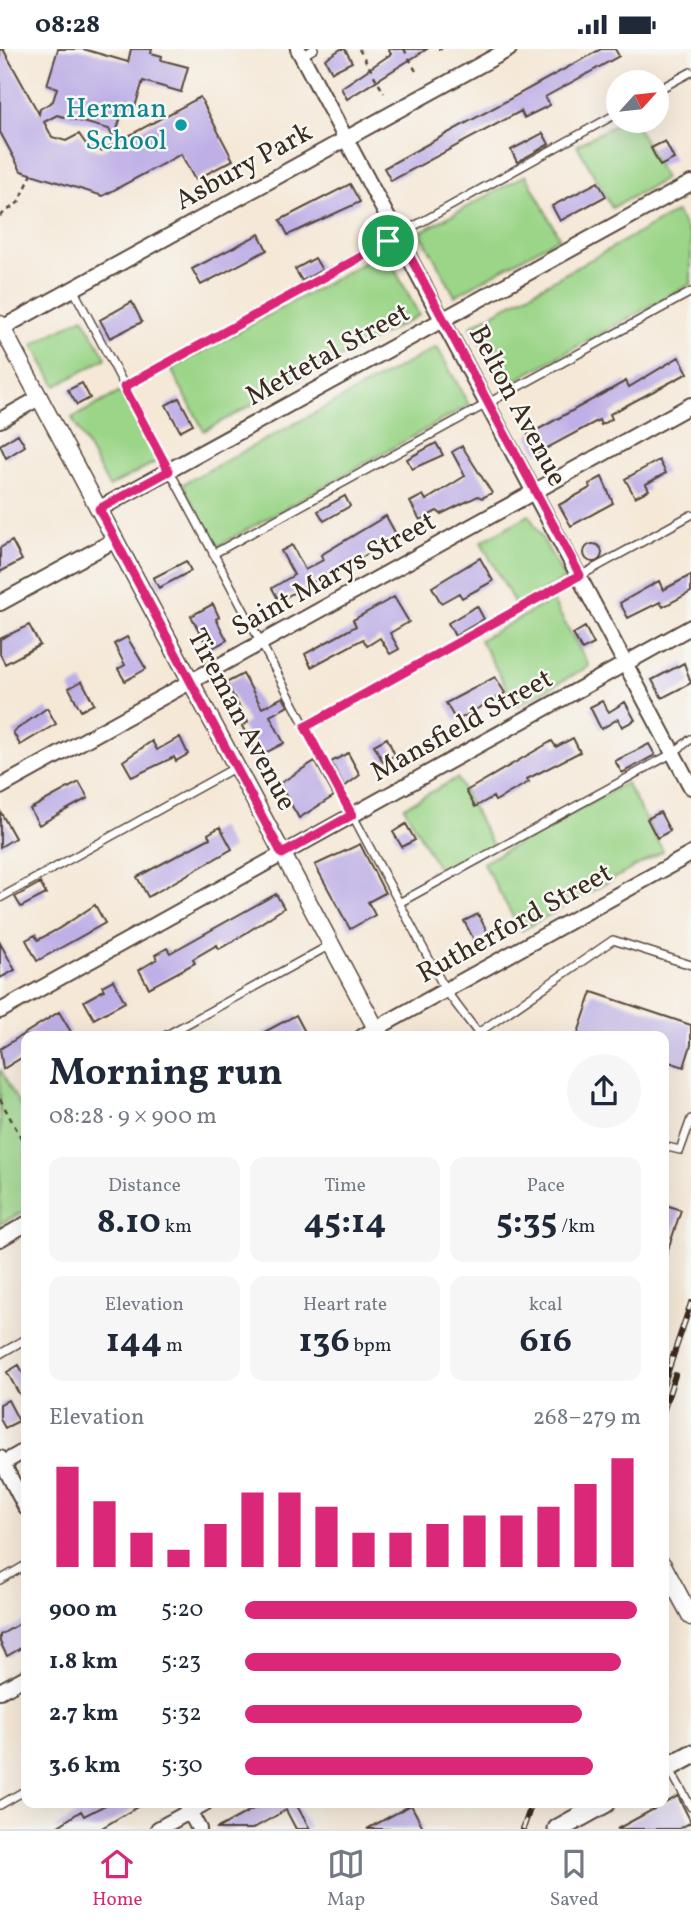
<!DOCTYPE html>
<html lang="en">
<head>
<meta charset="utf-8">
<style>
  :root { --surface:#fff; --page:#f6f6f7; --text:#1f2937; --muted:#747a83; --line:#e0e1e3; --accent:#db2777 }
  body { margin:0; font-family:Vollkorn,serif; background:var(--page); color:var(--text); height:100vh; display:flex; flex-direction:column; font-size:26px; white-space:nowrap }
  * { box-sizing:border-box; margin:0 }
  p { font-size:23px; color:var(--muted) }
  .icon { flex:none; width:38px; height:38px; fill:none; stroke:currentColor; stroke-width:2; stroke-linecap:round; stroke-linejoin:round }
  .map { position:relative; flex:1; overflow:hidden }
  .side { position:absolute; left:21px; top:982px; width:648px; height:777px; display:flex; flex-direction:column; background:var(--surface); border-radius:14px; box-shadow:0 7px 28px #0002 }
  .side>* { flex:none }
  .needle { width:46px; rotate:63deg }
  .buttons { position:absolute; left:606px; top:21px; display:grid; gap:14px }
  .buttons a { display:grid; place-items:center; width:63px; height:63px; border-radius:50%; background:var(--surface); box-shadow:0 7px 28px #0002; font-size:35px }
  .pin { position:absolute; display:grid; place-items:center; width:60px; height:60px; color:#fff; margin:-30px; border:4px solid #fff; border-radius:50%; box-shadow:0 2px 7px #0007 }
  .round { display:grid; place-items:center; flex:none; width:74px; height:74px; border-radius:37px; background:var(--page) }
  .summary { display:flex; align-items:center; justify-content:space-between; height:119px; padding:0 28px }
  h1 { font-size:38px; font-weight:700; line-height:52px }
  .metrics { display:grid; grid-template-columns:repeat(3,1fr); gap:10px; height:119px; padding:7px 28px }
  .metrics div { display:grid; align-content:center; border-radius:14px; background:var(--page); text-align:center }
  .metrics b { font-size:35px; font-weight:700 }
  .metrics small { font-size:19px; font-weight:400 }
  .metrics p { font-size:19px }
  .chart { height:196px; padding:14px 28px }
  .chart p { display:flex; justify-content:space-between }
  .chart svg { width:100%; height:126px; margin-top:7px; stroke:var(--accent); stroke-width:6 }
  ul { padding:0 28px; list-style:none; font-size:23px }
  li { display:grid; grid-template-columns:112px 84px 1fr; align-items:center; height:52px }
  li i { height:18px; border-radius:9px; background:var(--accent) }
  .status { display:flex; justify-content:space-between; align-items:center; height:49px; padding:0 35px; background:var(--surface); direction:ltr }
  .status svg { height:19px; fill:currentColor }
  .dock { display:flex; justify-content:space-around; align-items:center; height:98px; border-top:2px solid var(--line); background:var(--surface); font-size:19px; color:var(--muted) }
  .dock a { display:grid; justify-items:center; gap:4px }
  .dock .active { color:var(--accent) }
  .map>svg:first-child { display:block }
</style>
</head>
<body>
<div class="status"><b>08:28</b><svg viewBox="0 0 49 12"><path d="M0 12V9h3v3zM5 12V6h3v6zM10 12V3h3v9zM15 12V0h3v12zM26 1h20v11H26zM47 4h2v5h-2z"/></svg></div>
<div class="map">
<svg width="691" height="1780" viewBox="0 0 691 1780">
  <rect width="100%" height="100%" fill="#f6f6f2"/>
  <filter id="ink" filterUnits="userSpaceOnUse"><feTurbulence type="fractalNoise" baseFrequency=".0143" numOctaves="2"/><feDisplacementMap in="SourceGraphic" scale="14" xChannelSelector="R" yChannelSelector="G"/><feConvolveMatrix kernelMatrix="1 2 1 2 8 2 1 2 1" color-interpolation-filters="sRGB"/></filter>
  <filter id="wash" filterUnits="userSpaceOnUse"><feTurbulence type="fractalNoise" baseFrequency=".00686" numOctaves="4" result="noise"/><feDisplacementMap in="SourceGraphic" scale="28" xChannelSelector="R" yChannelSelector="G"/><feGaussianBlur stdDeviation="1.57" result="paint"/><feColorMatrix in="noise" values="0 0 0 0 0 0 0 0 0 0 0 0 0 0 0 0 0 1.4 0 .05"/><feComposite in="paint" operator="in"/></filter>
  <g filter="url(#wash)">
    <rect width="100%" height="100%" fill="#f5e8d7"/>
    <path fill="#9bd588" stroke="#6b8053" stroke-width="2" d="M 622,72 L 634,72 L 665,130 L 612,159 L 577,96 Z
      M 526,126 L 559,188 L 455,247 L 420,183 Z
      M 676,163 L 691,188 L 691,235 L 505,337 L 471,277 Z
      M 385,202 L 419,266 L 204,382 L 171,320 Z
      M 83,268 L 106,309 L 56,337 L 33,296 Z
      M 437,298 L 469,356 L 216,498 L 183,435 Z
      M 122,342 L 159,411 L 109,438 L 72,369 Z
      M 529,466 L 565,530 L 516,557 L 481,493 Z
      M 552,551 L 589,617 L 517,657 L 480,591 Z
      M 457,729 L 493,797 L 441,825 L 404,758 Z
      M 626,734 L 663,802 L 521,882 L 483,814 Z
      M 0,1020 L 26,1068 L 26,1161 L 0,1175 Z"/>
    <g id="blocks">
      <path fill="#beafe6" d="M 0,0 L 3,0 L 39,65 L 40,60 L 53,52 L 57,39 L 47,36 L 58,0 L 83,0 L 128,13 L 131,0 L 152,0 L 151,4 L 162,7 L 161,11 L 188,18 L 181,43 L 143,32 L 134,61 L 124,58 L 114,90 L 109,80 L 57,66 L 44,73 L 52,88 L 66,92 L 79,85 L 88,98 L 101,102 L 200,48 L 233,111 L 195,131 L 181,105 L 103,147 L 21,122 L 0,83 Z
        M 341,0 L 345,0 L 352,13 L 332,23 L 325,10 Z
        M 388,0 L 427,0 L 347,50 L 341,39 L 391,5 Z
        M 601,0 L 615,0 L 619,7 L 545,48 L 550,56 L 524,69 L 521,62 L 391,132 L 384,119 Z
        M 543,84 L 549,95 L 517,113 L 511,101 Z
        M 665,92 L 674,110 L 660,117 L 651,99 Z
        M 598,133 L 606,147 L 560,172 L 552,157 Z
        M 350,135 L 360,153 L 288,186 L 280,171 Z
        M 259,185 L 267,201 L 201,236 L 192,220 Z
        M 315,209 L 322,221 L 302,232 L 295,220 Z
        M 132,253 L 142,273 L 110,289 L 100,271 Z
        M 679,308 L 688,324 L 610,365 L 612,370 L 601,376 L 599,371 L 538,404 L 528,386 L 626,332 L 629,338 Z
        M 82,334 L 90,349 L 77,356 L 68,341 Z
        M 179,349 L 193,375 L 180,382 L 166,356 Z
        M 18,385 L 25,397 L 6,409 L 0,396 Z
        M 436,394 L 443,406 L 412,420 L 407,410 Z
        M 462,397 L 492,444 L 482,449 L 478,447 L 441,465 L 437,462 L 420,471 L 410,453 L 423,446 L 426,451 L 465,427 L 452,403 Z
        M 659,411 L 666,424 L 646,435 L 649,441 L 635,448 L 625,430 Z
        M 602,428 L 613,454 L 571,477 L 559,456 L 590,439 L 589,435 Z
        M 345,447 L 350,457 L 324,472 L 318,462 Z
        M 386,467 L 397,487 L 336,524 L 334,521 L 279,552 L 272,539 L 294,526 L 281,502 L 292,496 L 305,521 L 323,511 L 321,506 Z
        M 12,492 L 22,511 L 0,523 L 0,499 Z
        M584 504a9 9 0 1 1 18 0a9 9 0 1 1-18 0Z
        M 480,509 L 493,532 L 462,549 L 459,544 L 441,554 L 432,538 Z
        M 186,512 L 191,522 L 159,539 L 153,529 Z
        M 691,526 L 691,543 L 663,558 L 660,553 L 628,569 L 620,554 L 659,532 L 663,541 Z
        M 394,548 L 409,573 L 390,584 L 399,600 L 390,605 L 380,589 L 367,597 L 363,590 L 311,618 L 305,605 L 356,577 L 353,571 Z
        M 213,555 L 219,568 L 216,570 L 227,591 L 209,601 L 191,567 Z
        M 477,557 L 484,570 L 455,587 L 448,574 Z
        M 29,576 L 40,596 L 5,615 L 0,605 L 0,590 Z
        M 585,578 L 594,595 L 582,601 L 573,585 Z
        M 127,588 L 146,620 L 125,632 L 118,620 L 125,616 L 114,595 Z
        M 684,614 L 691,634 L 662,649 L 652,631 Z
        M 243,625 L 262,659 L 283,648 L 288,657 L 270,667 L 284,694 L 258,708 L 242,677 L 248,673 L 226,634 Z
        M 495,628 L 505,644 L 456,672 L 446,654 Z
        M 82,632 L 94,655 L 81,662 L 69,639 Z
        M 602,652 L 609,663 L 625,653 L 635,671 L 622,678 L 618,670 L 601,680 L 590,658 Z
        M 47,659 L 56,675 L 20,696 L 13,683 Z
        M 180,688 L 188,705 L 176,712 L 174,708 L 132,728 L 123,712 L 152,692 L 157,701 Z
        M 387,689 L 395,706 L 383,713 L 374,696 Z
        M 573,689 L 580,703 L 527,730 L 529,733 L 495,752 L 493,748 L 475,758 L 466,742 L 552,692 L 556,698 Z
        M 649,695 L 655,706 L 622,724 L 615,712 Z
        M 348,704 L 360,726 L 344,738 L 331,713 Z
        M 315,712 L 334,747 L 299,769 L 279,735 Z
        M 79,733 L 88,749 L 39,776 L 30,760 Z
        M 0,762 L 15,789 L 0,798 Z
        M 660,763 L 670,782 L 657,789 L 647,770 Z
        M 406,775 L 415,791 L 402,798 L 393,783 Z
        M 220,778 L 232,800 L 148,848 L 137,828 L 210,789 L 208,785 Z
        M 360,795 L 385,844 L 368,853 L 375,866 L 350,880 L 315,816 Z
        M 40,834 L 46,845 L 21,858 L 15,848 Z
        M 276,845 L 284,859 L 232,893 L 219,900 L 217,896 L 193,910 L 195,914 L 149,939 L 139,921 L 157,910 L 155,906 L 167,899 L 170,904 Z
        M 95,856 L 105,874 L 37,912 L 26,891 L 35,886 L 38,891 L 60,879 Z
        M 478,865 L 489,886 L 475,893 L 464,872 Z
        M 0,894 L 15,921 L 0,929 Z
        M 113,931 L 125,953 L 94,970 L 84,952 L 104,941 L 102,937 Z
        M 592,943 L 691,976 L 691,996 L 684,1018 L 663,1011 L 663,987 L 577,987 Z
        M 59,963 L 71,983 L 64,987 L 26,987 L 26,1006 L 3,1020 L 0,1000 Z
        M 296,966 L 305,983 L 299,987 L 257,987 Z
        M 663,1155 L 681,1161 L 665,1210 L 663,1209 Z
        M 19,1316 L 26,1330 L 26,1341 L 19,1345 L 7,1323 Z
        M 8,1351 L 19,1372 L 5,1379 L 0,1370 L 0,1355 Z
        M 26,1571 L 26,1596 L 7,1607 L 0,1593 L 0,1586 Z
        M 678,1747 L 691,1773 L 679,1780 L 617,1780 Z
        M 109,1754 L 144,1754 L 100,1780 L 54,1780 L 81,1762 L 84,1767 Z
        M 264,1754 L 299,1754 L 296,1755 L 310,1780 L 296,1780 L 286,1761 L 252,1780 L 216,1780 Z
        M 411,1756 L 424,1780 L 367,1780 Z"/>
    </g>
  </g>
  <g filter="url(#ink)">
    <use href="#blocks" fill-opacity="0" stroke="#57463a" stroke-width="2"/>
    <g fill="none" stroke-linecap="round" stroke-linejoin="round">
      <g stroke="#57463a" stroke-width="10">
        <path id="service" d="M 302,7 L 314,0
          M 656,42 L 691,23
          M 73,240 L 446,942 L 478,984 L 613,891 L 691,916
          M 124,338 L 618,64
          M 213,505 L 691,243
          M 305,678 L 691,466
          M 0,849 L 236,718
          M 399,854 L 673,704 L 691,690
          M 165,987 L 330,896
          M 663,1097 L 680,1101 L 691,1070
          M 0,1305 L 26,1290
          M 0,1531 L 26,1516
          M 669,1719 L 691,1758
          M 0,1756 L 26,1741"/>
      </g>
      <g stroke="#57463a" stroke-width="18">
        <path id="minor" d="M 298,0 L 691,738
          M 2,279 L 509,0
          M 0,371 L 39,349
          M 99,460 L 691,134
          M 0,554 L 115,491
          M 0,738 L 691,356
          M 0,962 L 691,578
          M 363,987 L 691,805
          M 0,1190 L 26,1175
          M 0,1409 L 26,1459
          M 0,1416 L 26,1401
          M 0,1642 L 26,1628
          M 185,1754 L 199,1780
          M 158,1780 L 205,1754"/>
      </g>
      <g stroke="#57463a" stroke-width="19">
        <path id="tertiary" d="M 0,275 L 380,987
          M 663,1516 L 691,1568"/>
      </g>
      <g stroke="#57463a" stroke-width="23">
        <path id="secondary" d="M 663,1721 L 691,1706
          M 558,1780 L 605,1754"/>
      </g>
      <path stroke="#57463a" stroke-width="2.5" stroke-dasharray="5 5" stroke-linecap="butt" d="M 359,0 L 384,44
        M 404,0 L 418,26
        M 438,0 L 442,0
        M 0,167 L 19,153 L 32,125
        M 0,1050 L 26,1098"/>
      <use href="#service" stroke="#fff" stroke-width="7"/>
      <use href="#minor" stroke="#fff" stroke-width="14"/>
      <use href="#tertiary" stroke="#fff" stroke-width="16"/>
      <use href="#secondary" stroke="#fff" stroke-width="19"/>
      <g stroke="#3b2a1e" stroke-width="6">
        <path id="rail" d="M 663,1337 L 691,1254
          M 663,1363 L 675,1326
          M 523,1780 L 532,1754"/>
      </g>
      <use href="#rail" stroke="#f6f6f2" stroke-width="3.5" stroke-dasharray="10" stroke-linecap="butt"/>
    </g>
  </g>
  <g fill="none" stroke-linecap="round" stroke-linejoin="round" filter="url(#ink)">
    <g stroke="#fff" stroke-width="14">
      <path id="route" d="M 399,187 L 580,526 L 305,678 L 352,766 L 282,805 L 99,460 L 169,422 L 124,338 Z"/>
    </g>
    <use href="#route" stroke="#db2777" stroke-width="9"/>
  </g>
  <circle fill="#0f9aa8" stroke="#f6f6f2" stroke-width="2.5" cx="181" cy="76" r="7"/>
  <g text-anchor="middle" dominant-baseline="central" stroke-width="5" stroke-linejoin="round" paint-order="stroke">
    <g font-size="28" fill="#0d838f" stroke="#f6f6f2" text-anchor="end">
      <text x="167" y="60">Herman<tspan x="167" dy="32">School</tspan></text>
    </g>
    <g font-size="28" fill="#3b2a1e" stroke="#f6f6f2">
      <text transform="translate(244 118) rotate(-29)">Asbury Park</text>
      <text transform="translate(328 306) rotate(-29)">Mettetal Street</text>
      <text transform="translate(517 357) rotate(62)">Belton Avenue</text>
      <text transform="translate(334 526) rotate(-29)">Saint Marys Street</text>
      <text transform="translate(241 671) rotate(62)">Tireman Avenue</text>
      <text transform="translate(462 677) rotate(-29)">Mansfield Street</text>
      <text transform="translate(515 875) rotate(-29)">Rutherford Street</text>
    </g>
  </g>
</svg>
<div class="buttons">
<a><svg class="needle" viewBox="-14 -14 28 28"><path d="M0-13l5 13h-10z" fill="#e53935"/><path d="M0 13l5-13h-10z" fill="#747a83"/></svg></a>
</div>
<div class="pin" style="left:388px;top:192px;background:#1e9e55"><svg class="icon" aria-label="arrive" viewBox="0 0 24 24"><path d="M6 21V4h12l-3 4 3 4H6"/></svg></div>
<section class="side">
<div class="summary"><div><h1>Morning run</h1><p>08:28 · 9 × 900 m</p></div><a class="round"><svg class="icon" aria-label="share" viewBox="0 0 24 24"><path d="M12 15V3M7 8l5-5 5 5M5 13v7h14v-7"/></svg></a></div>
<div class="metrics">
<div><p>Distance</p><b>8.10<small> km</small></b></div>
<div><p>Time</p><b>45:14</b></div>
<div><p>Pace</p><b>5:35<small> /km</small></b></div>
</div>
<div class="metrics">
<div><p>Elevation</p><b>144<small> m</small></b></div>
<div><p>Heart rate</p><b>136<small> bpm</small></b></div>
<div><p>kcal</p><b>616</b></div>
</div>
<div class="chart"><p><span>Elevation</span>268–279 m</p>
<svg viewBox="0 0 160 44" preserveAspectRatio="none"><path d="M5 44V9M15 44V21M25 44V32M35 44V38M45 44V29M55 44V18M65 44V18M75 44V23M85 44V32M95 44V32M105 44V29M115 44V26M125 44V26M135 44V23M145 44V15M155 44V6"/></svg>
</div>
<ul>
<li><b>900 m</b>5:20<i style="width:99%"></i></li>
<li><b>1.8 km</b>5:23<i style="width:95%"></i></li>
<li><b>2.7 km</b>5:32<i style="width:85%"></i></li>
<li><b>3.6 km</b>5:30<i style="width:88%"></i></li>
</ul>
</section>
</div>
<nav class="dock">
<a class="active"><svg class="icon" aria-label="home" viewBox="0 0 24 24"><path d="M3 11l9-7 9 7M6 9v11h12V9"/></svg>Home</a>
<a><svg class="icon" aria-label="map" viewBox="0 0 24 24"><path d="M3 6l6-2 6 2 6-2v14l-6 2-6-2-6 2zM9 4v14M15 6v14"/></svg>Map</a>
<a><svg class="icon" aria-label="saved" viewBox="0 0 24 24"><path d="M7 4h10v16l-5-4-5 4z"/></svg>Saved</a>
</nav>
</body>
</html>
